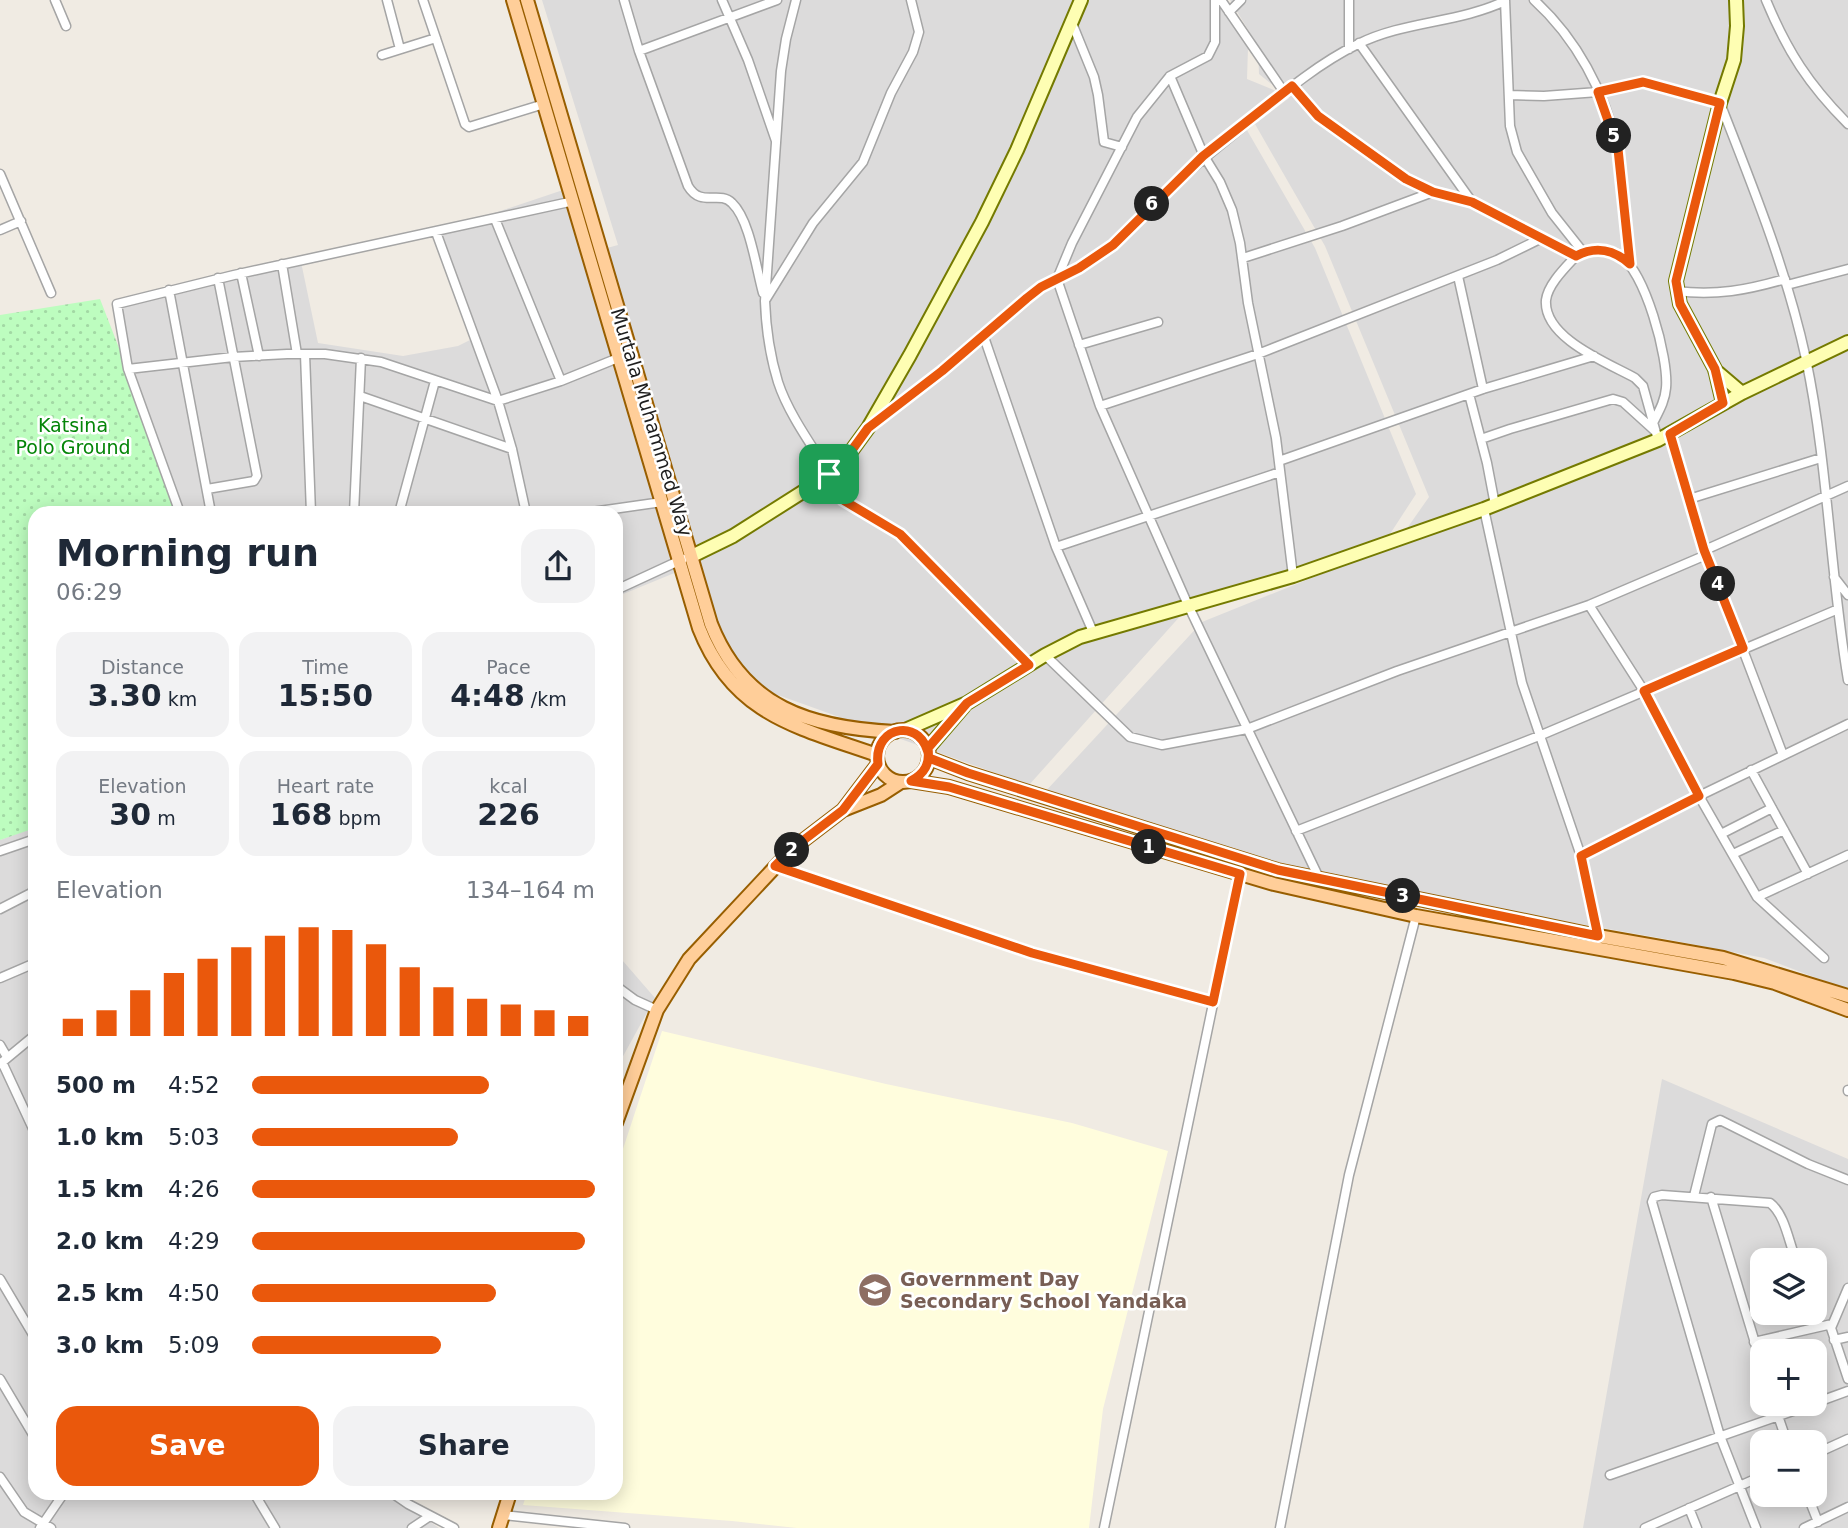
<!DOCTYPE html>
<html lang="en">
<head>
<meta charset="utf-8">
<style>
  :root { --surface:#fff; --page:#f2f2f3; --text:#1f2937; --muted:#747a83; --accent:#ea580c }
  body { margin:0; font-family:"DejaVu Sans",sans-serif; background:var(--page); color:var(--text); height:100vh; display:flex; flex-direction:column; font-size:26px; white-space:nowrap }
  * { box-sizing:border-box; margin:0 }
  p { font-size:23px; color:var(--muted) }
  .icon { flex:none; width:38px; height:38px; fill:none; stroke:currentColor; stroke-width:2; stroke-linecap:round; stroke-linejoin:round }
  .map { position:relative; flex:1; overflow:hidden }
  .sheet { position:absolute; left:28px; top:506px; width:595px; height:994px; display:flex; flex-direction:column; background:var(--surface); border-radius:21px; box-shadow:0 4px 18px #0003 }
  .sheet>* { flex:none }
  .controls { position:absolute; left:1750px; top:1248px; display:grid; gap:14px }
  .controls a { display:grid; place-items:center; width:77px; height:77px; border-radius:14px; background:var(--surface); box-shadow:0 4px 18px #0003; font-size:35px }
  .pin { position:absolute; display:grid; place-items:center; width:60px; height:60px; color:#fff; margin:-30px; border-radius:14px; box-shadow:0 4px 10px #0006 }
  .km { position:absolute; width:35px; height:35px; margin:-18px; border-radius:50%; background:#222; color:#fff; font-size:19px; line-height:35px; text-align:center }
  .round { display:grid; place-items:center; flex:none; width:74px; height:74px; border-radius:21px; background:var(--page) }
  .headline { display:flex; align-items:center; justify-content:space-between; height:119px; padding:0 28px }
  h1 { font-size:38px; font-weight:700; line-height:52px }
  .stats { display:grid; grid-template-columns:repeat(3,1fr); gap:10px; height:119px; padding:7px 28px }
  .stats div { display:grid; align-content:center; border-radius:18px; background:var(--page); text-align:center }
  .stats b { font-size:30px; font-weight:700 }
  .stats small { font-size:19px; font-weight:400 }
  .stats p { font-size:19px }
  .chart { height:196px; padding:14px 28px }
  .chart p { display:flex; justify-content:space-between }
  .chart svg { width:100%; height:126px; margin-top:7px; stroke:var(--accent); stroke-width:6 }
  .primary-button { display:flex; gap:14px; margin-top:auto; padding:14px 28px }
  .primary-button a { flex:1; height:80px; border-radius:21px; background:var(--accent); color:#fff; font-size:28px; font-weight:700; line-height:80px; text-align:center }
  .primary-button a+a { background:var(--page); color:var(--text) }
  ul { padding:0 28px; list-style:none; font-size:23px }
  li { display:grid; grid-template-columns:112px 84px 1fr; align-items:center; height:52px }
  li i { height:18px; border-radius:9px; background:var(--accent) }
  .map>svg:first-child { display:block }
</style>
</head>
<body>
<div class="map">
<svg width="1848" height="1528" viewBox="0 0 1848 1528">
  <defs>
    <pattern id="park-dots" width="8" height="8" patternUnits="userSpaceOnUse" patternTransform="scale(1.75)"><rect width="8" height="8" fill="#bdfdbf"/><path d="M2 2h.1M6 6h.1" fill="none" stroke="#a2d8a4" stroke-width="1.8" stroke-linecap="round"/></pattern>
  </defs>
  <rect width="100%" height="100%" fill="#f0ebe3"/>
  <path fill="#dcdbdb" fill-rule="evenodd" d="M 542,0 L 1218,0 L 1248,48 L 1247,79 L 1276,91 L 1244,125 L 1315,248 L 1416,494 L 1390,534 L 1191,604 L 1029,785 L 747,684 L 689,567 L 616,597 L 616,513 L 183,513 L 129,376 L 118,307 L 301,262 L 318,343 L 403,356 L 458,346 L 476,337 L 438,232 L 566,189 L 589,253 L 618,245 Z
    M 1230,0 L 1848,0 L 1848,990 L 1764,958 L 1660,938 L 1292,874 L 1044,793 L 1202,622 L 1396,544 L 1429,497 L 1325,246 L 1255,124 L 1289,98 L 1259,74 L 1258,46 Z
    M 35,827 L 35,1493 L 388,1493 L 439,1528 L 0,1528 L 0,840 Z
    M 616,953 L 655,998 L 616,1069 Z
    M 1662,1079 L 1848,1159 L 1848,1528 L 1583,1528 ZM 1762,1260 L 1815,1260 L 1815,1312 L 1762,1312 ZM 1762,1351 L 1815,1351 L 1815,1404 L 1762,1404 ZM 1762,1442 L 1815,1442 L 1815,1494 L 1762,1494 Z"/>
  <path fill="#fffddd" d="M 662,1031 L 886,1084 L 1072,1123 L 1168,1151 L 1103,1409 L 1089,1528 L 797,1528 L 732,1521 L 523,1505 L 527,1493 L 616,1493 L 616,1170 Z"/>
  <path fill="url(#park-dots)" d="M 100,299 L 183,513 L 35,513 L 35,828 L 0,840 L 0,315 Z"/>
  <g fill="none" stroke-linecap="round" stroke-linejoin="round">
    <g stroke="#a5a5a5" stroke-width="11">
      <path id="street" d="M 55,0 L 66,26
        M 387,0 L 400,49
        M 423,0 L 465,124 L 469,127 L 544,104
        M 624,0 L 639,51 L 688,186 C 701,208 719,190 732,203 C 750,220 756,268 763,293
        M 722,0 L 748,60 L 776,141
        M 796,0 L 786,39 L 781,71 L 765,301 C 766,329 770,356 778,382 C 788,413 812,446 829,473
        M 1215,0 L 1215,42 L 1208,56 L 1170,76 L 1137,117 L 1072,243 L 1057,279 L 1100,406 L 1188,605 L 1320,880
        M 1221,0 L 1284,92
        M 1505,0 L 1510,126 L 1517,152 L 1552,213 L 1583,252
        M 1534,0 C 1576,38 1605,92 1617,147 C 1621,166 1621,186 1623,206 C 1626,225 1628,245 1630,264
        M 1766,0 C 1787,51 1809,85 1848,124
        M 1229,12 L 1241,0
        M 1072,23 L 1094,77 L 1098,95 L 1104,142 L 1122,147
        M 1359,43 L 1472,202
        M 1349,49 L 1349,0
        M 639,51 L 777,0
        M 382,55 L 436,38
        M 1170,76 L 1204,156 L 1220,182 L 1232,210 L 1240,243 L 1248,303 L 1276,438 L 1293,576
        M 1292,86 L 1318,116 L 1406,179 L 1433,192 L 1472,202 L 1576,256 C 1587,250 1607,248 1618,254 C 1645,269 1669,359 1666,388 C 1665,401 1659,411 1653,423
        M 1509,95 L 1544,96 L 1598,92 L 1643,82 L 1720,103 C 1753,187 1787,271 1806,359 C 1828,464 1830,574 1848,680
        M 0,174 L 51,293
        M 495,219 L 561,381
        M 0,230 L 21,221
        M 436,232 L 498,401 L 512,449 L 526,513
        M 1576,256 C 1566,267 1548,284 1546,300 C 1543,338 1608,363 1635,378 L 1643,386 L 1658,440
        M 1243,258 L 1342,226 L 1433,192
        M 282,264 L 297,354
        M 241,273 L 259,356
        M 1458,276 L 1483,389
        M 1787,285 L 1848,269
        M 169,290 L 211,513
        M 1676,291 C 1716,296 1747,290 1785,279
        M 766,299 L 813,223 L 863,162 L 891,93 L 913,52 L 919,32 L 911,0
        M 983,334 L 1056,547 L 1093,632
        M 1079,345 L 1158,322
        M 305,354 L 311,513
        M 128,369 L 233,357 L 287,354 L 325,354 L 381,362 L 498,401 L 561,381 L 618,358
        M 1469,394 L 1487,463 L 1495,505
        M 360,396 L 512,449
        M 1100,406 L 1258,354 L 1497,260 L 1542,238
        M 873,424 L 941,371 L 1026,298 C 1054,278 1087,268 1112,245 C 1127,232 1139,217 1153,203 C 1183,175 1214,150 1246,124 C 1281,95 1317,64 1358,44 C 1404,21 1459,23 1505,1
        M 1670,434 L 1705,550 L 1783,755
        M 1481,439 L 1510,429 L 1613,399 L 1623,402 L 1655,431
        M 1279,461 L 1483,389 L 1594,356
        M 823,479 L 843,500 L 900,534 L 1029,665
        M 207,489 L 254,481 L 257,476 L 218,278
        M 1689,499 L 1821,458
        M 1484,509 L 1522,683 L 1581,856 L 1598,936
        M 180,513 L 128,369 L 117,304 L 234,275 L 574,201
        M 354,513 L 361,358
        M 399,513 L 435,381
        M 585,513 L 662,502
        M 1056,547 L 1280,472
        M 1705,550 L 1848,486
        M 1834,577 L 1848,595
        M 616,590 L 683,559
        M 1589,605 L 1644,691 L 1699,796 L 1757,897 L 1824,958
        M 1045,655 L 1130,737 L 1162,745 L 1247,729 L 1397,671 L 1589,605 L 1706,555
        M 1751,770 L 1808,874
        M 1296,831 L 1539,736 L 1836,610
        M 1721,834 L 1772,808
        M 0,851 L 35,839
        M 1733,854 L 1784,830
        M 1581,856 L 1699,796 L 1848,724
        M 775,866 L 1032,952 L 1213,1002
        M 1757,897 L 1848,855
        M 0,909 L 35,891
        M 0,978 L 35,963
        M 616,986 L 635,1000 L 657,1010
        M 0,1045 L 7,1057
        M 2,1062 L 35,1133
        M 0,1064 L 35,1035
        M 1848,1091 L 1848,1090
        M 1694,1196 L 1712,1124 L 1720,1120 L 1808,1164 L 1848,1180
        M 1711,1197 L 1762,1366
        M 0,1279 L 35,1338
        M 1848,1288 L 1831,1328 L 1848,1379
        M 1814,1312 L 1819,1326
        M 1834,1340 L 1848,1337
        M 1754,1342 L 1832,1324
        M 0,1379 L 35,1438
        M 1815,1403 L 1848,1391
        M 1774,1404 L 1787,1442
        M 1815,1454 L 1848,1439
        M 1610,1475 L 1813,1404
        M 0,1477 L 24,1512 L 51,1528
        M 254,1493 L 275,1528
        M 392,1493 L 408,1504 L 454,1528
        M 1807,1494 L 1818,1522
        M 1689,1508 L 1697,1528
        M 503,1515 L 625,1528
        M 40,1528 L 64,1493
        M 412,1528 L 430,1516
        M 1104,1528 L 1240,874
        M 1280,1528 L 1349,1175 L 1416,916
        M 1645,1528 L 1762,1476
        M 1756,1528 L 1720,1436 L 1652,1202 L 1654,1197 L 1662,1195 L 1770,1203 C 1785,1214 1789,1243 1796,1260
        M 1804,1528 L 1848,1507"/>
    </g>
    <g stroke="#747a00" stroke-width="16">
      <path id="secondary" d="M 1715,370 L 1742,393
        M 1723,403 L 1715,369 L 1680,304 L 1676,281 L 1720,103 L 1734,60 L 1737,26 L 1736,0
        M 692,556 L 733,536 L 823,479 L 852,450 L 868,428 L 910,355 L 982,222 L 1017,150 L 1081,0
        M 905,730 L 967,703 L 1045,655 L 1080,637 L 1293,576 L 1484,509 L 1658,440 L 1742,393 L 1848,342
        M 928,748 L 964,706"/>
    </g>
    <g stroke="#985e00" stroke-width="16">
      <path id="primary" d="M 513,0 L 699,628 C 733,715 797,727 877,755
        M 527,0 L 711,624 C 744,708 811,728 895,732
        M877 756a26 26 0 1 1 52 0a26 26 0 1 1-52 0Z
        M 929,758 L 968,773 L 1277,870 L 1598,936 L 1723,958 L 1848,996
        M 911,781 L 949,787 L 1274,884 L 1416,916 L 1734,973 L 1775,983 L 1848,1010
        M 843,810 L 881,795 L 901,782
        M 616,1123 L 657,1010 L 689,959 L 792,849 L 843,810 L 878,764
        M 499,1528 L 510,1493"/>
    </g>
    <use href="#street" stroke="#fff" stroke-width="8"/>
    <use href="#secondary" stroke="#fefeb3" stroke-width="12"/>
    <use href="#primary" stroke="#ffce99" stroke-width="12"/>
  </g>
  <g fill="none" stroke-linecap="round" stroke-linejoin="round">
    <g stroke="#fff" stroke-width="14">
      <path id="route" d="M 829,474 L 823,479 L 843,500 L 900,534 L 1029,665 L 967,703 L 928,748 C 930,764 925,773 911,781 L 949,787 L 1240,874 L 1213,1002 L 1032,953 L 775,866 L 792,849 L 843,810 L 878,764 C 873,724 924,717 929,758 L 968,773 L 1278,870 L 1598,936 L 1581,856 L 1699,796 L 1644,691 L 1743,648 L 1704,550 L 1670,434 L 1723,403 L 1715,369 L 1680,304 L 1676,281 L 1720,103 L 1643,82 L 1598,92 L 1618,149 L 1630,264 C 1614,250 1597,245 1576,256 L 1472,202 L 1433,192 L 1406,179 L 1318,116 L 1292,86 L 1203,156 L 1113,245 L 1079,268 L 1041,287 L 1027,298 L 942,371 L 868,428 L 852,450 L 829,474"/>
    </g>
    <use href="#route" stroke="#ea580c" stroke-width="9"/>
  </g>
  <defs>
    <g id="school-disc" transform="scale(1.75)"><circle r="9.5" fill="#8d6e63" stroke="#fff"/><path d="M0-5L7-2L0 1L-7-2ZM-4 1L0 2.5L4 1V4Q0 6-4 4Z" fill="#fff"/></g>
  </defs>
  <g fill-rule="evenodd">
    <use href="#school-disc" x="875" y="1290"/>
  </g>
  <g text-anchor="middle" dominant-baseline="central" stroke-width="5" stroke-linejoin="round" paint-order="stroke">
    <g font-size="19" fill="#1e1e1e" stroke="#fff">
      <text transform="translate(652 422) rotate(73)">Murtala Muhammed Way</text>
    </g>
    <g font-size="19" fill="#048508" stroke="#fff">
      <text x="73" y="425">Katsina<tspan x="73" dy="22">Polo Ground</tspan></text>
    </g>
    <g font-size="19" font-weight="bold" fill="#785e54" stroke="#fff" text-anchor="start">
      <text x="900" y="1279">Government Day<tspan x="900" dy="22">Secondary School Yandaka</tspan></text>
    </g>
  </g>
</svg>
<div class="controls">
<a><svg class="icon" aria-label="layers" viewBox="0 0 24 24"><path d="M12 4l9 5-9 5-9-5zM3 14l9 5 9-5"/></svg></a>
<a>+</a>
<a>−</a>
</div>
<div class="pin" style="left:829px;top:474px;background:#1e9e55"><svg class="icon" aria-label="arrive" viewBox="0 0 24 24"><path d="M6 21V4h12l-3 4 3 4H6"/></svg></div>
<b class="km" style="left:1149px;top:847px">1</b>
<b class="km" style="left:792px;top:850px">2</b>
<b class="km" style="left:1403px;top:896px">3</b>
<b class="km" style="left:1718px;top:584px">4</b>
<b class="km" style="left:1614px;top:136px">5</b>
<b class="km" style="left:1152px;top:204px">6</b>
<section class="sheet">
<div class="headline"><div><h1>Morning run</h1><p>06:29</p></div><a class="round"><svg class="icon" aria-label="share" viewBox="0 0 24 24"><path d="M12 15V3M7 8l5-5 5 5M5 13v7h14v-7"/></svg></a></div>
<div class="stats">
<div><p>Distance</p><b>3.30<small> km</small></b></div>
<div><p>Time</p><b>15:50</b></div>
<div><p>Pace</p><b>4:48<small> /km</small></b></div>
</div>
<div class="stats">
<div><p>Elevation</p><b>30<small> m</small></b></div>
<div><p>Heart rate</p><b>168<small> bpm</small></b></div>
<div><p>kcal</p><b>226</b></div>
</div>
<div class="chart"><p><span>Elevation</span>134–164 m</p>
<svg viewBox="0 0 160 44" preserveAspectRatio="none"><path d="M5 44V38M15 44V35M25 44V28M35 44V22M45 44V17M55 44V13M65 44V9M75 44V6M85 44V7M95 44V12M105 44V20M115 44V27M125 44V31M135 44V33M145 44V35M155 44V37"/></svg>
</div>
<ul>
<li><b>500 m</b>4:52<i style="width:69%"></i></li>
<li><b>1.0 km</b>5:03<i style="width:60%"></i></li>
<li><b>1.5 km</b>4:26<i style="width:100%"></i></li>
<li><b>2.0 km</b>4:29<i style="width:97%"></i></li>
<li><b>2.5 km</b>4:50<i style="width:71%"></i></li>
<li><b>3.0 km</b>5:09<i style="width:55%"></i></li>
</ul>
<div class="primary-button"><a>Save</a><a>Share</a></div>
</section>
</div>
</body>
</html>
